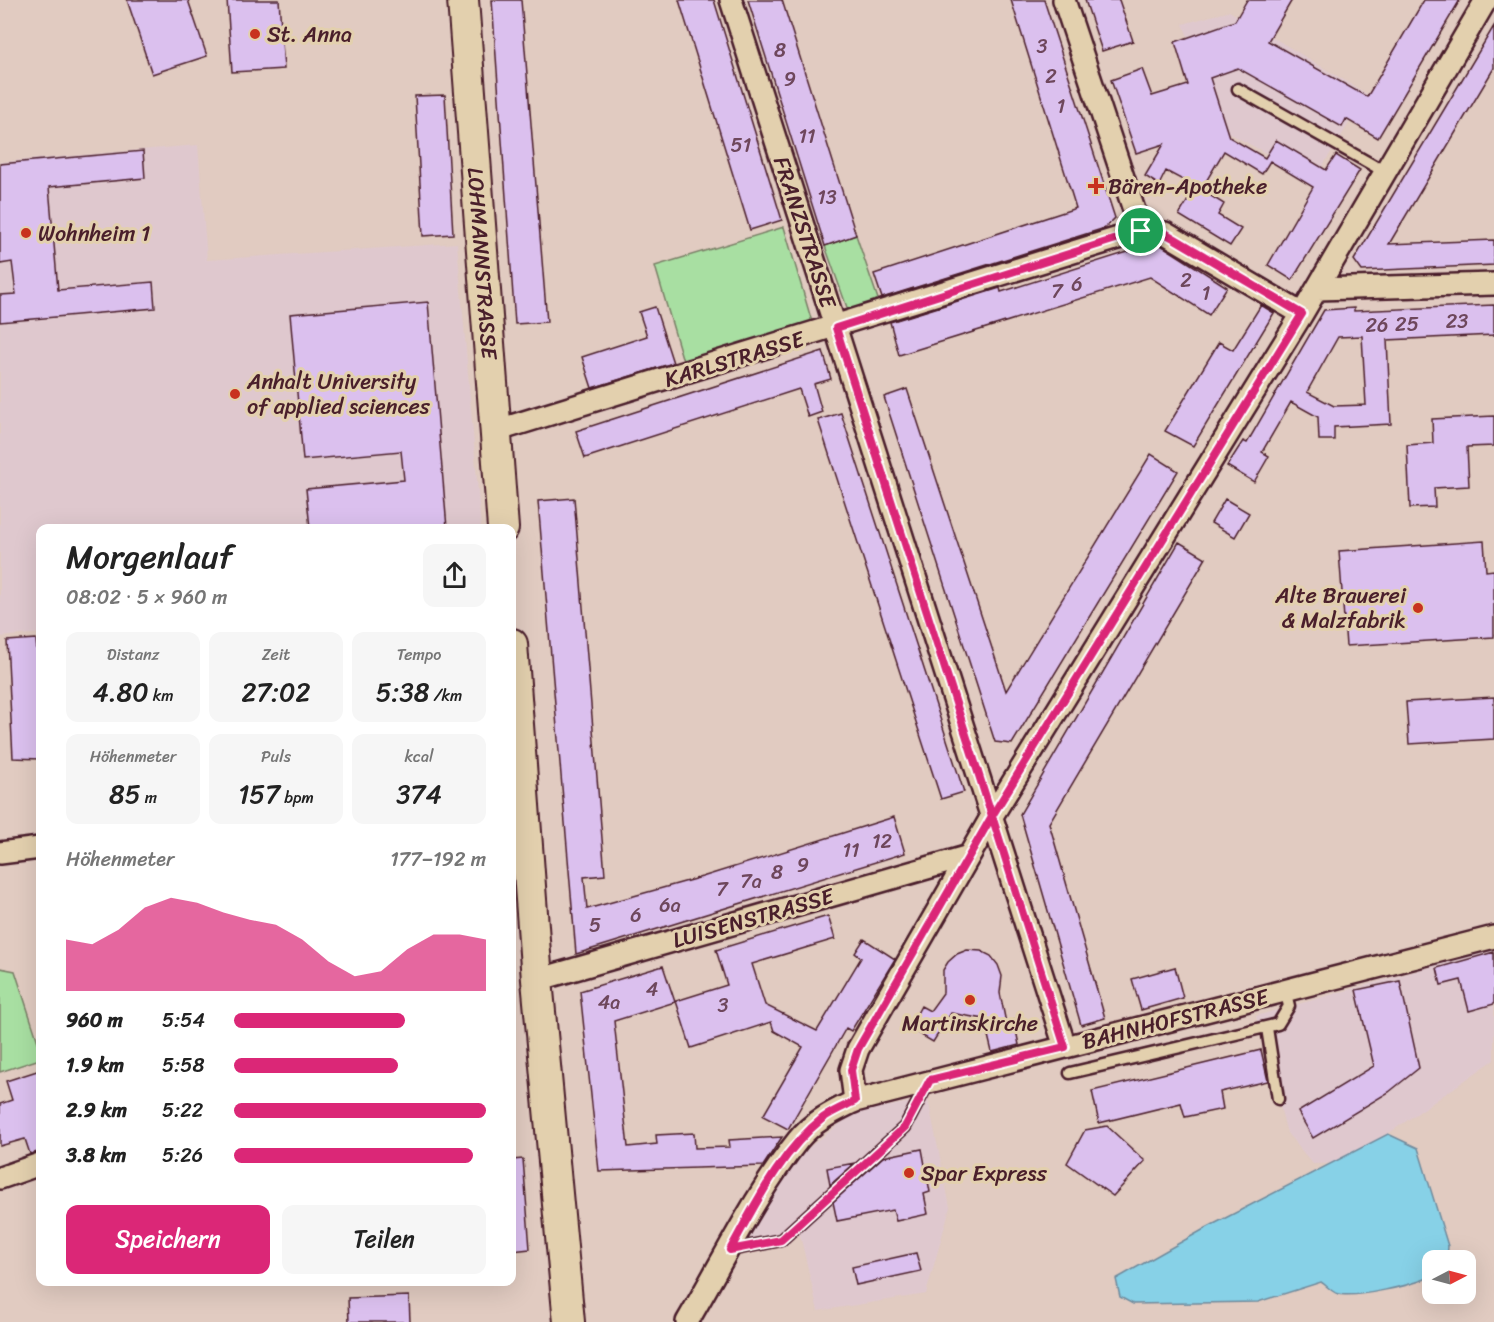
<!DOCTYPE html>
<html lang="de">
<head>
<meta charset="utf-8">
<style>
  :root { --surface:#fff; --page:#f6f6f6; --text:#222; --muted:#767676; --accent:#db2777 }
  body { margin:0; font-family:Sriracha,sans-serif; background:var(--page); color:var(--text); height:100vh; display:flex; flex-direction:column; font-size:22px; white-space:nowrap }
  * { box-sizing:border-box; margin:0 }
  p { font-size:20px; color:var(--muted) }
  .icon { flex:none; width:33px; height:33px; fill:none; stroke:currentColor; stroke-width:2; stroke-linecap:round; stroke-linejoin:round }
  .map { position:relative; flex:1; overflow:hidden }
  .side { position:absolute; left:36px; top:524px; width:480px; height:762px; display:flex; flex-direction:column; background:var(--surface); border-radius:12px; box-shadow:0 6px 24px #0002 }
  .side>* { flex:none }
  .needle { width:39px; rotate:84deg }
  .tools { position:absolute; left:1422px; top:1250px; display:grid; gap:12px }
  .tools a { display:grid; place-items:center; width:54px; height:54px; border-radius:12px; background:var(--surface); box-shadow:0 6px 24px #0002; font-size:30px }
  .pin { position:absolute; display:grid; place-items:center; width:51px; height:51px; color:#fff; margin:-26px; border:3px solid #fff; border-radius:50%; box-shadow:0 2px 6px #0007 }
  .round { display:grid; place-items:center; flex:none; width:63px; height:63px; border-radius:12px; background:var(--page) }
  .headline { display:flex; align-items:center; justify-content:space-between; height:102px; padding:0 30px }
  h1 { font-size:33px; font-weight:600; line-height:45px }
  .stats { display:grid; grid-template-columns:repeat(3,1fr); gap:9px; height:102px; padding:6px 30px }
  .stats div { display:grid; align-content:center; border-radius:12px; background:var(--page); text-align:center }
  .stats b { font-size:26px; font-weight:600 }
  .stats small { font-size:16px; font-weight:400 }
  .stats p { font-size:16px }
  .chart { height:168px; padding:12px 30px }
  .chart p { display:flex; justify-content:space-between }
  .chart svg { width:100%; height:108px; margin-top:6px; fill:var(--accent); opacity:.7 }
  .primary-button { display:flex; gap:12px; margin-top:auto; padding:12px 30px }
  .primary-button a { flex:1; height:69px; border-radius:12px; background:var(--accent); color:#fff; font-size:24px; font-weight:600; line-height:69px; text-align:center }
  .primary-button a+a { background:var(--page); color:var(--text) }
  ul { padding:0 30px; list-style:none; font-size:20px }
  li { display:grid; grid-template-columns:96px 72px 1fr; align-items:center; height:45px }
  li i { height:15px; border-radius:8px; background:var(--accent) }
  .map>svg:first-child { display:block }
</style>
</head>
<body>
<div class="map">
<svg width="1494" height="1322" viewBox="0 0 1494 1322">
  <rect width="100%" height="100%" fill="#e1cbc1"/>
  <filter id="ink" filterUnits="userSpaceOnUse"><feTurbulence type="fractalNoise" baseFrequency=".0167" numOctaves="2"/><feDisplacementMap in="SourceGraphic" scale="12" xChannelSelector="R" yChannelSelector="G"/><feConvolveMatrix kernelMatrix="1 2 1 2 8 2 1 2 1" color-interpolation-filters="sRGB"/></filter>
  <g filter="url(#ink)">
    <path fill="#dfc8ce" d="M 1229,11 L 1367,94 L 1314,180 L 1224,130 L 1183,24 Z
      M 198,145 L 207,260 L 457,243 L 481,528 L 40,528 L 40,633 L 0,637 L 0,162 Z
      M 1494,949 L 1494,1060 L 1346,1163 L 1313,1164 L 1287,1133 L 1256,1016 Z
      M 928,1099 L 950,1207 L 926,1294 L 818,1311 L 800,1235 L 745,1241 L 775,1187 L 808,1148 L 856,1112 Z"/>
    <path fill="#a8dfa2" stroke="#797f66" stroke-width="1.5" d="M 784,227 L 812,322 L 683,361 L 655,266 Z
      M 856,235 L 879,302 L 849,313 L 825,246 Z
      M 0,968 L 15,971 L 40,1048 L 40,1059 L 0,1072 Z"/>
    <path fill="#87d1e7" stroke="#6f8a9c" stroke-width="1.5" d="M 1388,1134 L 1418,1148 L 1448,1246 L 1447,1260 L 1432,1260 L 1432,1276 C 1417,1284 1352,1300 1336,1293 C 1331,1291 1326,1285 1321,1282 L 1258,1302 L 1133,1304 L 1120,1297 L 1116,1279 L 1206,1228 Z"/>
    <path fill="#dbc0ee" stroke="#4a1f2b" stroke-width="1.5" fill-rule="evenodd" d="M 127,0 L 188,0 L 207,56 L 152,74 Z
      M 227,0 L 279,0 L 284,69 L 232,72 Z
      M 492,0 L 521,0 L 547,322 L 515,324 Z
      M 679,0 L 714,0 L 782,220 L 750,230 Z
      M 748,0 L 782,0 L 856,235 L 825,246 Z
      M 1011,0 L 1044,0 L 1115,218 L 1105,228 L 882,298 L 874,274 L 1076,208 Z
      M 1085,0 L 1119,0 L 1133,41 L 1102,51 Z
      M 1247,0 L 1292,0 L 1268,41 L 1367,97 L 1424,0 L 1460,0 L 1378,138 L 1346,119 L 1342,127 L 1238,68 L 1210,78 L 1229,137 L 1265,158 L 1276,140 L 1326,170 L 1336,155 L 1360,170 L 1292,280 L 1268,265 L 1313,187 L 1270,161 L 1262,174 L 1224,151 L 1201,190 L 1198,188 L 1224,204 L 1218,215 L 1241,229 L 1230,246 L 1179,215 L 1196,187 L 1166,171 L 1159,185 L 1145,176 L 1164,144 L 1136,153 L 1111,80 L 1142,69 L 1152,96 L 1188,85 L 1175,42 L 1235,21 Z
      M 1494,26 L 1494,68 L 1389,244 L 1494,240 L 1494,265 L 1362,271 L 1354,260 Z
      M 445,95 L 453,234 L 423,236 L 415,96 Z
      M 143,151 L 145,178 L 49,187 L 58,290 L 153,282 L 155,308 L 0,322 L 0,295 L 16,294 L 12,262 L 0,264 L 0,164 Z
      M 1150,245 L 1161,245 L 1227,287 L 1209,315 L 1150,277 L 899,355 L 890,322 L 1000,288 L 1001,292 Z
      M 428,302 L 447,528 L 310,528 L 306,489 L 404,480 L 401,451 L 303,460 L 290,314 Z
      M 1261,305 L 1274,313 L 1193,446 L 1165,431 L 1219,342 L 1233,350 Z
      M 1494,305 L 1494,335 L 1387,340 L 1391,424 L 1334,427 L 1334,440 L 1319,440 L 1318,417 L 1291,402 L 1262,452 L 1269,456 L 1254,482 L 1227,466 L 1243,441 L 1247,443 L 1324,310 L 1354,308 L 1354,311 ZM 1362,336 L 1366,405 L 1334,406 L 1307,392 L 1338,337 Z
      M 655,307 L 673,363 L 592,388 L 582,357 L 647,336 L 639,312 Z
      M 823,351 L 831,379 L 814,384 L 822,412 L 808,417 L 799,389 L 585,458 L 576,431 Z
      M 907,389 L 1006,691 L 1151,454 L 1178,471 L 1012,744 L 995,742 L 884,397 Z
      M 841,413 L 964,792 L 941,799 L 818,420 Z
      M 1494,416 L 1494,446 L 1467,447 L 1469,486 L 1434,488 L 1435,507 L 1410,508 L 1407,445 L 1433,443 L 1432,419 Z
      M 574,498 L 605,875 L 584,877 L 587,909 L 702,877 L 894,817 L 905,853 L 576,954 L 538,501 Z
      M 1225,499 L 1249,513 L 1235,537 L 1211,523 Z
      M 1484,541 L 1486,571 L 1494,570 L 1494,637 L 1346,646 L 1339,551 Z
      M 1179,542 L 1206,558 L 1049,823 L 1105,1018 L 1081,1025 L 1020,814 Z
      M 36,639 L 40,690 L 40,759 L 13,758 L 7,641 Z
      M 1494,697 L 1494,739 L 1409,744 L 1406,702 Z
      M 828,916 L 835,939 L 752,964 L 765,1005 L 817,1031 L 861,958 L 855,953 L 864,939 L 895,959 L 851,1031 L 846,1028 L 788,1129 L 763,1116 L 803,1047 L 774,1031 L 771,1022 L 691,1048 L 676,1001 L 727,985 L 716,950 Z
      M 967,950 L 981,951 L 991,956 L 998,965 L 1002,976 L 1000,993 L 1006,1023 L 1014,1020 L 1019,1045 L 992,1052 L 984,1019 L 951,1013 L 933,1042 L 909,1028 L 921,1006 L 930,1011 L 943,993 L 943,970 L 948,962 L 957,954 Z
      M 1494,952 L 1494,1004 L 1469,1011 L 1461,980 L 1441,985 L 1437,968 Z
      M 663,966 L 675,1002 L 614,1021 L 628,1147 L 657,1144 L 656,1135 L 694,1133 L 695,1148 L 730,1147 L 729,1140 L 782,1137 L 763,1166 L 599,1171 L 580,991 Z
      M 1175,967 L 1183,998 L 1141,1010 L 1132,979 Z
      M 1400,981 L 1419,1068 L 1389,1092 L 1313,1138 L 1298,1112 L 1374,1066 L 1356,990 Z
      M 1261,1050 L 1268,1081 L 1220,1092 L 1223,1109 L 1185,1117 L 1181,1103 L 1099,1123 L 1092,1091 Z
      M 40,1070 L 40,1152 L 30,1154 L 25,1139 L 0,1146 L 0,1104 L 12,1100 L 6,1081 Z
      M 1107,1126 L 1145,1161 L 1113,1196 L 1067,1163 L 1085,1130 Z
      M 922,1149 L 930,1192 L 924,1194 L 928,1214 L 896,1221 L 893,1210 L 837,1221 L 833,1202 L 883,1157 Z
      M 523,1159 L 530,1249 L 512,1251 L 512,1160 Z
      M 855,1163 L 830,1185 L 827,1168 Z
      M 916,1253 L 921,1271 L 856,1285 L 852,1267 Z
      M 409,1296 L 410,1322 L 349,1322 L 348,1298 Z"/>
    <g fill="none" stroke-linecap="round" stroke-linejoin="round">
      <g stroke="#4a1f2b" stroke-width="15">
        <path id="lane" d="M 1238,89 L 1385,172
          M 1267,1028 L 1278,1099
          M 1070,1073 L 1278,1024 L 1289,1006 L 1285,990
          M 730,1250 L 781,1240 L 905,1127 L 928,1083"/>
      </g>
      <g stroke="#4a1f2b" stroke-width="26">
        <path id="street" d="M 731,0 L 1065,1047
          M 1064,0 L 1141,231
          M 1317,289 L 1494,284
          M 495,431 L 1141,231 L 1165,233 L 1302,314
          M 0,853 L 40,848
          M 537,980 L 969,856
          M 855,1101 L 851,1070 L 858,1049 L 992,816 L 1302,314 L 1486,0
          M 0,1178 L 40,1164
          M 687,1322 C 722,1263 755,1194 798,1140 C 813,1121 835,1111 855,1101 L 1494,937"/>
      </g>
      <g stroke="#4a1f2b" stroke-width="34">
        <g id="secondary">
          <path id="s1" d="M 463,0 L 503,528"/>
          <path d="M 512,644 L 537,980 L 569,1322"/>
        </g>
      </g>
      <use href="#lane" stroke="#e3d0ae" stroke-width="10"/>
      <use href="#street" stroke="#e3d0ae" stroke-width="21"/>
      <use href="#secondary" stroke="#e3d0ae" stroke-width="30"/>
    </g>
  </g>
  <g fill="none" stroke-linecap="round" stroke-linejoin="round" filter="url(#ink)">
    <g stroke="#fff" stroke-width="12">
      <path id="route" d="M 1141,231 L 836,328 L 992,816 L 858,1049 L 851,1070 L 855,1101 C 845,1106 832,1111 823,1118 C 781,1151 755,1205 730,1250 L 781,1240 L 905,1127 L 930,1080 L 1065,1047 L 992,816 L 1302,314 L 1165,233 L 1141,231"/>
    </g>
    <use href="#route" stroke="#db2777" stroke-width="8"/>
  </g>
  <g fill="#c8321e" stroke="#e3d0ae" stroke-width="2">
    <circle cx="255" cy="34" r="6"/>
    <path d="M1093 177h6v6h6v6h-6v6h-6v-6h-6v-6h6z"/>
    <circle cx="26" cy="233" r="6"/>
    <circle cx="235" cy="394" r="6"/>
    <circle cx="1418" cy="608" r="6"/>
    <circle cx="970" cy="1000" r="6"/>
    <circle cx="909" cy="1173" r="6"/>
  </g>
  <g text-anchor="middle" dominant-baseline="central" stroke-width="6" stroke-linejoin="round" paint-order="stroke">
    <g font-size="20" fill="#6e475c">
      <text x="1042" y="46">3</text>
      <text x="780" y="50">8</text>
      <text x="1051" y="76">2</text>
      <text x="790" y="79">9</text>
      <text x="1061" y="106">1</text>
      <text x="807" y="136">11</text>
      <text x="741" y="145">51</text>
      <text x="827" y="197">13</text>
      <text x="1186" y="280">2</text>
      <text x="1077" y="284">6</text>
      <text x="1057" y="291">7</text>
      <text x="1206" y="293">1</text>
      <text x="1457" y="321">23</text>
      <text x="1407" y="324">25</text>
      <text x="1377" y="325">26</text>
      <text x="882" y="841">12</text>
      <text x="851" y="850">11</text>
      <text x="803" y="865">9</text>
      <text x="777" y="872">8</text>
      <text x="751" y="881">7a</text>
      <text x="722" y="889">7</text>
      <text x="670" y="905">6a</text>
      <text x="636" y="915">6</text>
      <text x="595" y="925">5</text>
      <text x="652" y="989">4</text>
      <text x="609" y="1002">4a</text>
      <text x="723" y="1005">3</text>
    </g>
    <g font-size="22" fill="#4a1f2b" stroke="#e3d0ae" text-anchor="start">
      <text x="267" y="34">St. Anna</text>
      <text x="1108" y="186">Bären-Apotheke</text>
      <text x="38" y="233">Wohnheim 1</text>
      <text x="247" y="381">Anhalt University<tspan x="247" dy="25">of applied sciences</tspan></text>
      <text x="1406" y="595" text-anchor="end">Alte Brauerei<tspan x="1406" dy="25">&amp; Malzfabrik</tspan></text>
      <text x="970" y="1023" text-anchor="middle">Martinskirche</text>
      <text x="921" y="1173">Spar Express</text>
    </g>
    <g font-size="22" fill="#4a1f2b" stroke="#e3d0ae">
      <text transform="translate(805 232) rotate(72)">FRANZSTRASSE</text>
      <text stroke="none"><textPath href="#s1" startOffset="264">LOHMANNSTRASSE</textPath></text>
      <text transform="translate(734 359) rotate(-17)">KARLSTRASSE</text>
      <text transform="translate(753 918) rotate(-16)">LUISENSTRASSE</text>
      <text transform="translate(1175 1019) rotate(-14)">BAHNHOFSTRASSE</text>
    </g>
  </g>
</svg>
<div class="tools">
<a><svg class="needle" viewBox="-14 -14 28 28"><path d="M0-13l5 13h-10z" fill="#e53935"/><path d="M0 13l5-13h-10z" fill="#767676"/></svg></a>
</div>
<div class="pin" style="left:1141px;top:231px;background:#1e9e55"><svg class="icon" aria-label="arrive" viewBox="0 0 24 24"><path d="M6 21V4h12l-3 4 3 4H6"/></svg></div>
<section class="side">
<div class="headline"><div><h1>Morgenlauf</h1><p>08:02 · 5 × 960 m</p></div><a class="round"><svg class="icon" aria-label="share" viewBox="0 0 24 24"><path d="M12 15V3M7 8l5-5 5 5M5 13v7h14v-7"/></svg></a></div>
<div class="stats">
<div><p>Distanz</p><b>4.80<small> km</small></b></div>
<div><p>Zeit</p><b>27:02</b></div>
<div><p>Tempo</p><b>5:38<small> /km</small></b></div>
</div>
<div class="stats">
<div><p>Höhenmeter</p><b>85<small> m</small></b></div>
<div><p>Puls</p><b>157<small> bpm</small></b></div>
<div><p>kcal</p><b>374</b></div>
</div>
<div class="chart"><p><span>Höhenmeter</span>177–192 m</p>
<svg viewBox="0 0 160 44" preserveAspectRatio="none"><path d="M0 44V23L10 25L20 19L30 10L40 6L50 8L60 12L70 15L80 17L90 23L100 32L110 38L120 36L130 27L140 21L150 21L160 23V44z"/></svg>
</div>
<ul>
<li><b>960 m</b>5:54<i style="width:68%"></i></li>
<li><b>1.9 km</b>5:58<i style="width:65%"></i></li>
<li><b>2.9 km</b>5:22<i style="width:100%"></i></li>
<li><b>3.8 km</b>5:26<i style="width:95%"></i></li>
</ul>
<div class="primary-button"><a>Speichern</a><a>Teilen</a></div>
</section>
</div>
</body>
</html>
